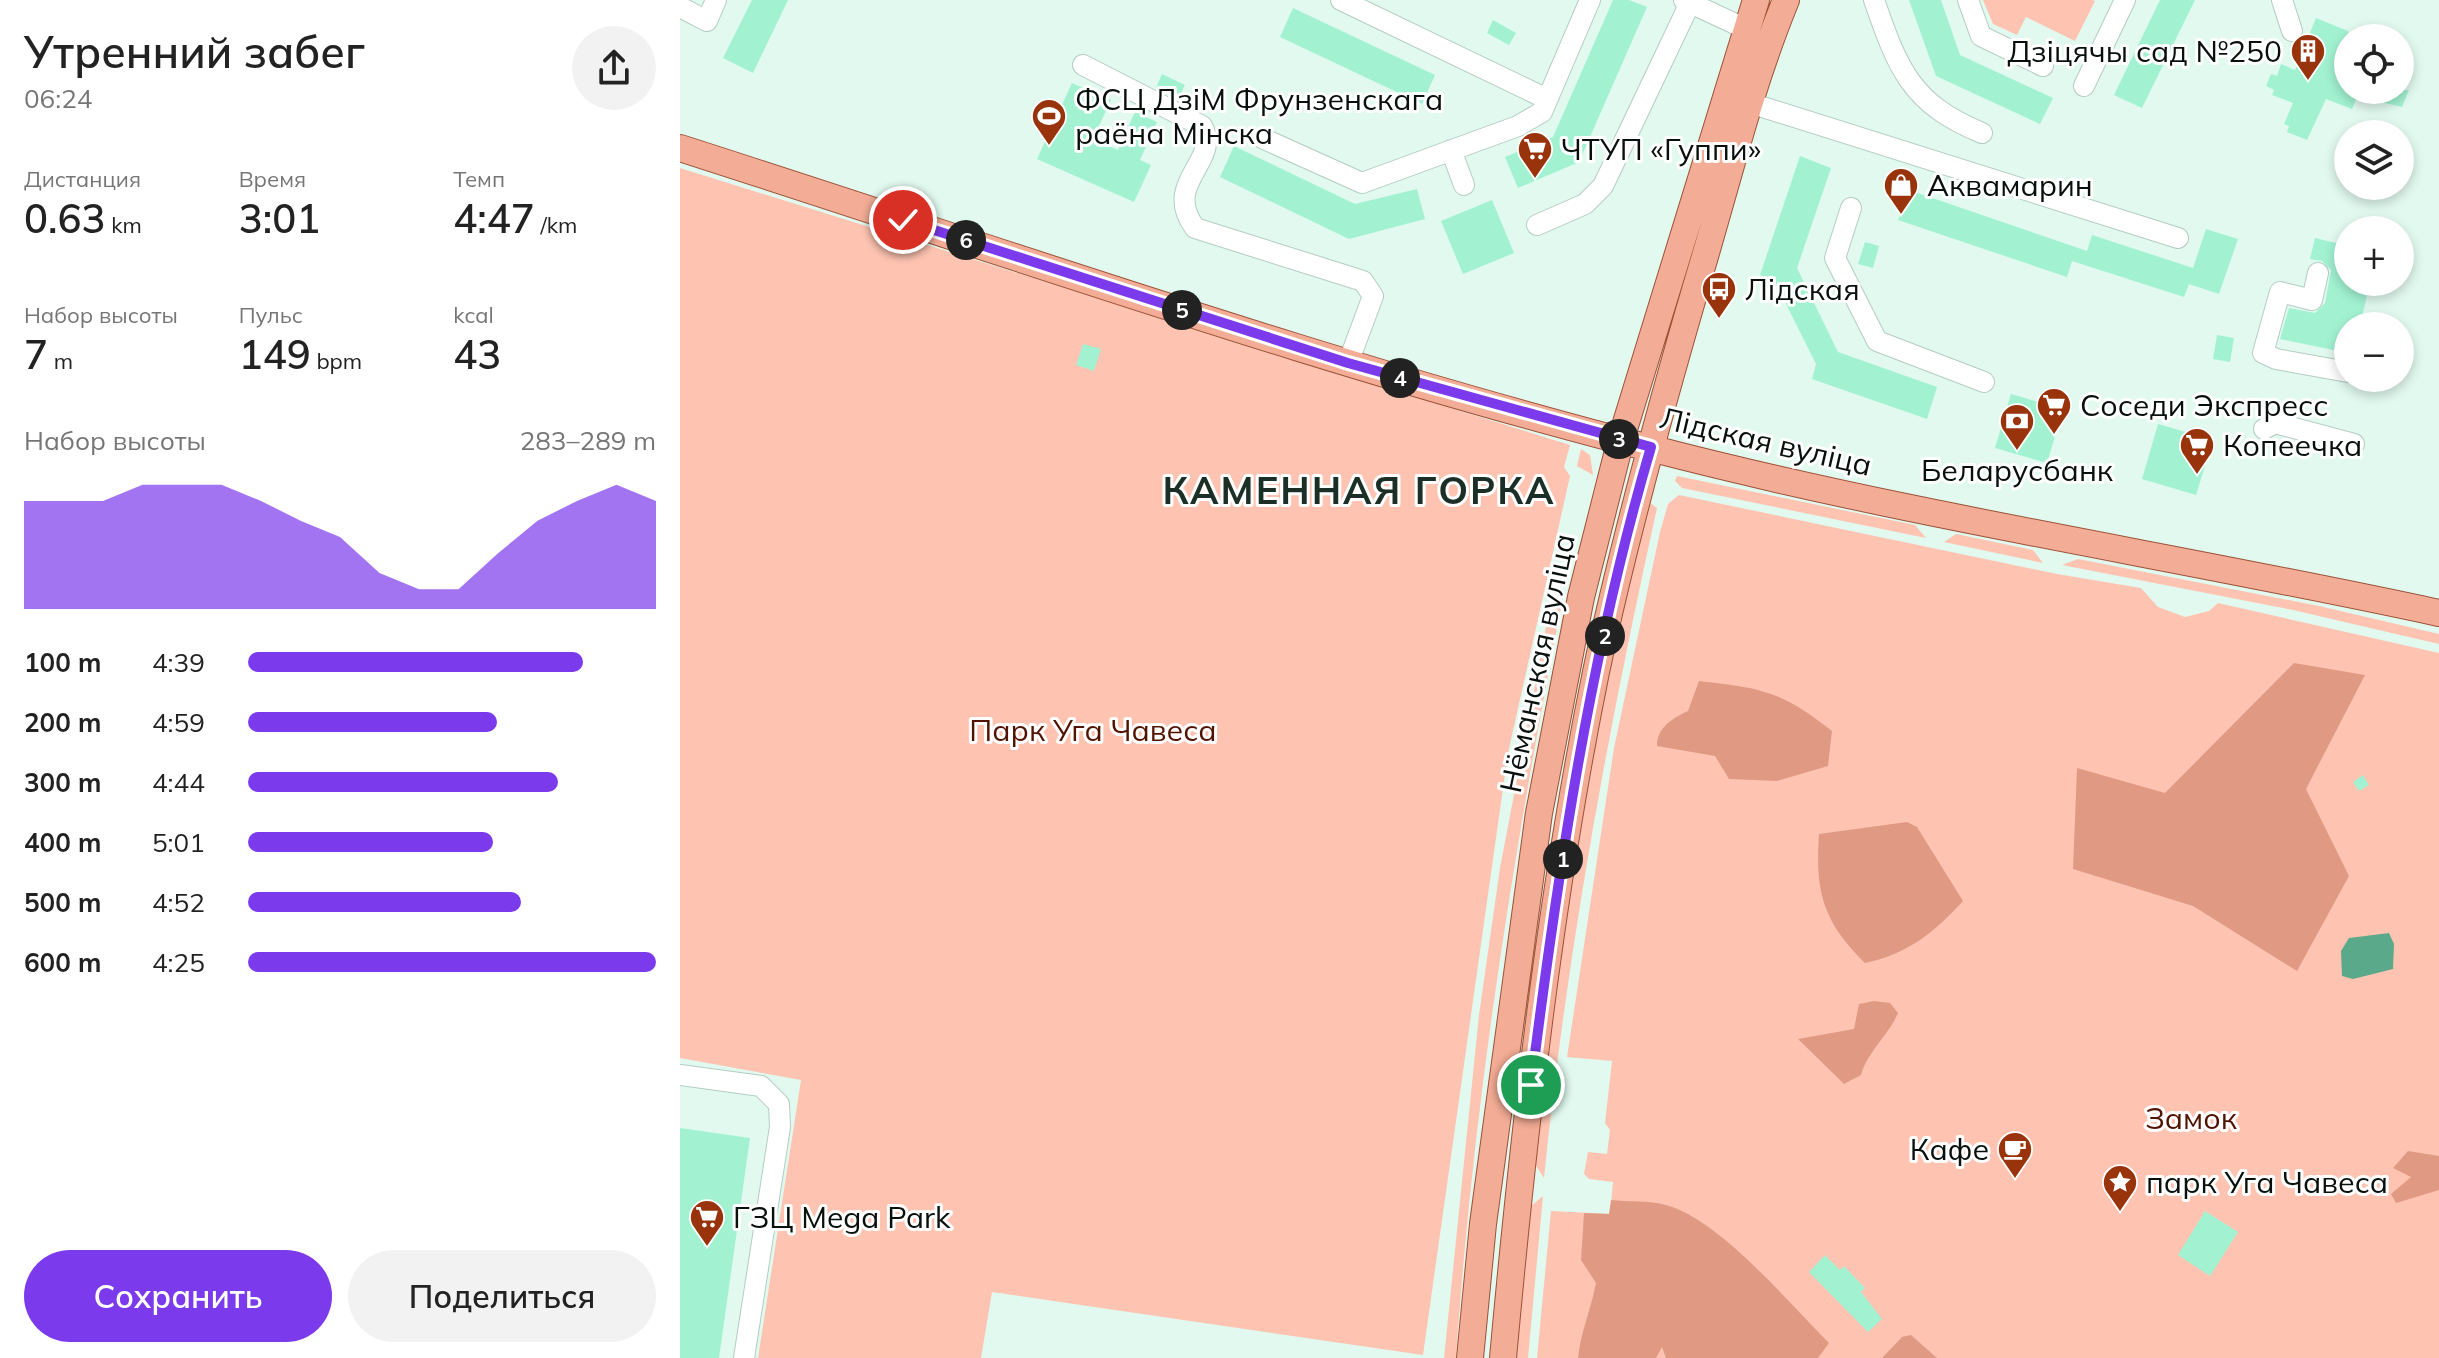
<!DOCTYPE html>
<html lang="ru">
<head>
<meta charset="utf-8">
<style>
  :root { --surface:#fff; --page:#f2f2f2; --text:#222; --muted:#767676; --accent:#7c3aed }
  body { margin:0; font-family:Mulish,sans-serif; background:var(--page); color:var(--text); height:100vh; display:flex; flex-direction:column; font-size:30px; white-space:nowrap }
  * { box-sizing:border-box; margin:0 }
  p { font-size:26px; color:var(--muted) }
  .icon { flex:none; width:44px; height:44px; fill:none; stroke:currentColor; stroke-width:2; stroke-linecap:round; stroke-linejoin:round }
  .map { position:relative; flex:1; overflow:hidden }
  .sheet { display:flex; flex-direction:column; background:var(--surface); width:680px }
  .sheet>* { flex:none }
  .tools { position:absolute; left:1654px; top:24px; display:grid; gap:16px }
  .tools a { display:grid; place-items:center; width:80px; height:80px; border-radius:50%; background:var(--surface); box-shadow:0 4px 12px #0003; font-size:40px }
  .pin { position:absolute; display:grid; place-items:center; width:68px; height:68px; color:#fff; margin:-34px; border:4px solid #fff; border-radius:50%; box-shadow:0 2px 8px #0007 }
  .km { position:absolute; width:40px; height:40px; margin:-20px; border-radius:50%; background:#222; color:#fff; font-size:22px; line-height:40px; text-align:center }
  .round { display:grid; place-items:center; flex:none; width:84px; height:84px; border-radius:42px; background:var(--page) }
  .head { display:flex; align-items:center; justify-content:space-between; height:136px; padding:0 24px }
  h1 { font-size:44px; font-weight:600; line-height:60px }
  .metrics { display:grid; grid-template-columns:repeat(3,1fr); gap:12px; height:136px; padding:8px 24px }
  .metrics div { display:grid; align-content:center }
  .metrics b { font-size:40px; font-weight:600 }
  .metrics small { font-size:22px; font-weight:400 }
  .metrics p { font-size:22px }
  .chart { height:224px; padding:16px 24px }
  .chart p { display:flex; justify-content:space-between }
  .chart svg { width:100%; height:144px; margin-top:8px; fill:var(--accent); opacity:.7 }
  .primary-button { display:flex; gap:16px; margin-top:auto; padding:16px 24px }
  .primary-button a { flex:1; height:92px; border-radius:48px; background:var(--accent); color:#fff; font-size:32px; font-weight:600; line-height:92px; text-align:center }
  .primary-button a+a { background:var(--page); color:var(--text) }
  ul { padding:0 24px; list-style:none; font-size:26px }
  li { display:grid; grid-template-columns:128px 96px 1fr; align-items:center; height:60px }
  li i { height:20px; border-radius:10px; background:var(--accent) }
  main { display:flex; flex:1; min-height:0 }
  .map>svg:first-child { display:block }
</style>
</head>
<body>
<main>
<section class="sheet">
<div class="head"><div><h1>Утренний забег</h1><p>06:24</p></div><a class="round"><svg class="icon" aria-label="share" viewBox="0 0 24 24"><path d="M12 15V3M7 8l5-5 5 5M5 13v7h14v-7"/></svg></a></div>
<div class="metrics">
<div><p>Дистанция</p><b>0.63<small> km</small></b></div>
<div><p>Время</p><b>3:01</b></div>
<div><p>Темп</p><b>4:47<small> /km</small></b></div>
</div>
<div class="metrics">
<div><p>Набор высоты</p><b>7<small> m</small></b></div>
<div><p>Пульс</p><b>149<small> bpm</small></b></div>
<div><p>kcal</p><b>43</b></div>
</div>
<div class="chart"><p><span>Набор высоты</span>283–289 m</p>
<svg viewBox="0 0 160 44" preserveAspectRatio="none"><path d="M0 44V11L10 11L20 11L30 6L40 6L50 6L60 11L70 17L80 22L90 33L100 38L110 38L120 27L130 17L140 11L150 6L160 11V44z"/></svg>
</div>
<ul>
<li><b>100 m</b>4:39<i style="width:82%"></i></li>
<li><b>200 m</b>4:59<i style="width:61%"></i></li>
<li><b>300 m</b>4:44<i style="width:76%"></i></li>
<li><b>400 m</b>5:01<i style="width:60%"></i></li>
<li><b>500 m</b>4:52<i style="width:67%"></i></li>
<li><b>600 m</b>4:25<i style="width:100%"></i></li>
</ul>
<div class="primary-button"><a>Сохранить</a><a>Поделиться</a></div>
</section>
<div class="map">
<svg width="1759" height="1358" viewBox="0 0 1759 1358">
  <rect width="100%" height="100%" fill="#e1f9ef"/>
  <path fill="#fec4b1" d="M 1303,0 L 1412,0 L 1415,1 L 1395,41 L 1346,17 L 1337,35 L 1313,24 Z
    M 0,168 L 890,445 L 884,467 L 890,476 L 828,753 L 743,1355 L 312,1292 L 301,1358 L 78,1358 L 121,1080 L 0,1058 Z
    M 901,449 L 910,455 L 913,475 L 897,466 Z
    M 997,476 L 1235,525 L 1246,538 L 1002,488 L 995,481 Z
    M 999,495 L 1377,574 L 1461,588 L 1478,607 L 1505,617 L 1529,611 L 1538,603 L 1759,653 L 1759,1358 L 857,1358 L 871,1211 L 930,1214 L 933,1182 L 909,1179 L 904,1174 L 908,1152 L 927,1154 L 930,1130 L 925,1123 L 932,1061 L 887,1057 L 934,748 L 980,532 L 988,504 Z
    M 966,500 L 977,508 C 928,730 887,951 864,1178 L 855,1164 L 885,919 L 921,705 Z
    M 1276,534 L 1353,550 L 1363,563 L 1264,542 Z
    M 1398,559 L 1639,606 L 1759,634 L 1759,644 L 1613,610 L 1382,565 Z
    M 870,606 L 881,607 C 833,855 793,1105 776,1358 L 764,1358 L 799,1015 L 820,868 Z
    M 863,1196 L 848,1358 L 836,1358 L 846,1231 L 851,1206 Z"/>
  <path fill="#e09a84" d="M 1614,663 L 1685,675 L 1626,789 L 1669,876 L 1617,971 L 1513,906 L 1393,869 L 1397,768 L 1485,793 Z
    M 1019,681 C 1081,688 1102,691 1152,731 L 1148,766 L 1097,781 L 1049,779 L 1035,756 L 977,746 C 977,727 993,718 1008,711 Z
    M 1227,822 L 1237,827 L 1283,901 C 1255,932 1226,955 1185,963 C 1143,921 1135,893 1139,834 Z
    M 1194,1001 L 1210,1003 L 1218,1013 C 1208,1036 1188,1051 1181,1075 L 1164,1084 L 1118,1039 L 1174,1029 L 1179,1004 Z
    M 1728,1151 L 1759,1156 L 1759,1190 L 1716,1203 L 1711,1194 L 1731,1177 L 1713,1168 Z
    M 931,1200 C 948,1202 970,1200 986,1205 C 1039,1219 1109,1303 1149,1343 L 1138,1358 L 986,1358 L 982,1347 L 976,1358 L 898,1358 C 901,1331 911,1309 916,1283 L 901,1260 L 904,1213 L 929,1214 Z
    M 1231,1335 L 1257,1358 L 1202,1358 L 1222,1337 Z"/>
  <path fill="#5aa98b" d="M 1709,933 L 1714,944 L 1713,969 L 1673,979 L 1662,976 L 1661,951 L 1669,938 Z"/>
  <path fill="#a2f2d2" d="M 72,0 L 108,0 L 73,73 L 43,58 Z
    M 933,0 L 949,0 L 967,7 L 899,162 L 838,188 L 825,157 L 873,137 Z
    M 1229,0 L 1261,0 L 1280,55 L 1373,98 L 1360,124 L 1256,76 Z
    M 1480,0 L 1515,0 L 1462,108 L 1434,95 Z
    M 613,8 L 755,75 L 742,104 L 600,37 Z
    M 1636,18 L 1668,31 L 1668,90 L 1680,90 L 1672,109 L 1646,99 L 1627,140 L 1607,132 L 1609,126 L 1604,124 L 1613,103 L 1592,95 L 1594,90 L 1586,86 L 1591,74 L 1597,76 L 1601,64 L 1615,70 Z
    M 813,20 L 836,33 L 829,45 L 807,33 Z
    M 482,74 L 505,85 L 498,99 L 476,88 Z
    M 392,83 L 431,100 L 413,139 L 438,150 L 455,112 L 477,122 L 460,160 L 471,165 L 454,202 L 357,159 Z
    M 1705,90 L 1729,90 L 1722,107 L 1700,102 Z
    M 554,146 L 675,204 L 737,189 L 745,219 L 669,239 L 540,177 Z
    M 1120,156 L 1151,168 L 1117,268 L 1158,352 L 1257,387 L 1247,419 L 1132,379 L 1136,364 L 1094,280 L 1080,275 Z
    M 1229,190 L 1407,251 L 1412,235 L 1513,268 L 1526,229 L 1558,239 L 1539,294 L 1509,284 L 1504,297 L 1392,261 L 1387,277 L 1218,220 Z
    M 812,200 L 834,253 L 783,274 L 761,221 Z
    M 1635,238 L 1668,246 L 1668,282 L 1690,282 L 1680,326 L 1668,326 L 1668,353 L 1600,339 L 1609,308 L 1635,313 L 1645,303 L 1651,270 L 1642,261 L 1630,259 Z
    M 1185,242 L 1199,246 L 1193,268 L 1178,264 Z
    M 1537,335 L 1554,338 L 1550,362 L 1533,359 Z
    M 403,344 L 421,349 L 414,371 L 396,365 Z
    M 1331,394 L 1383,409 L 1367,463 L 1315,448 Z
    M 1478,424 L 1533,440 L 1516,495 L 1462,479 Z
    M 1683,775 L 1689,785 L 1679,791 L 1673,782 Z
    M 0,1128 L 70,1138 L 39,1358 L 0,1358 Z
    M 1525,1211 L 1558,1232 L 1530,1276 L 1498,1255 Z
    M 1145,1255 L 1160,1270 L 1164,1266 L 1185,1288 L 1181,1292 L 1202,1319 L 1188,1332 L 1129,1272 Z"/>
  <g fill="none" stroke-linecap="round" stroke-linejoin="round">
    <g stroke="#b4ccc2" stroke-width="22">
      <path id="minor" d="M 661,0 L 867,99
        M 1004,0 L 1066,29
        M 1194,0 C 1218,69 1231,104 1302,133
        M 1288,0 L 1301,36 L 1363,66
        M 1602,0 L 1612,31
        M 0,7 L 27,21 L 36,0
        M 403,65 L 522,126 C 542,162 481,182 515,228 L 683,281 L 693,296 L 668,363
        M 1404,86 L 1445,0
        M 1070,103 L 1498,238
        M 582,138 L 682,183 L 838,126 L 862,112 L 910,0
        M 771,150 L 784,185
        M 1171,208 L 1155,258 L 1197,341 L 1304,382
        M 857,225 L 905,204 L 923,186 L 1010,3
        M 1638,273 L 1632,300 L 1600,292 L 1583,353 L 1596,359 L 1668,372
        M 1584,429 L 1595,423 L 1674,444
        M 0,1075 L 81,1086 L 99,1104 L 100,1127 L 64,1358"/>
    </g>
    <g stroke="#9c5137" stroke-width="28">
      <path id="major" d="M 0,148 C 331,254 660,370 997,455 C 1249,519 1506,558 1759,613
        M 790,1358 L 803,1224 L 859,813 L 901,597 L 941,439 L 1076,0
        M 823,1358 C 844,1128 870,898 916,672 C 944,540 980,410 1018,280 C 1046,187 1069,90 1106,0"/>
    </g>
    <use href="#minor" stroke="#fff" stroke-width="20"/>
    <use href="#major" stroke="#f3ac95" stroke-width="26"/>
  </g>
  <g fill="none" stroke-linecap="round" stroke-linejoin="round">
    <g stroke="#fff" stroke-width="16">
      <path id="route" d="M 223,220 L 668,363 L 971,447 C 910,654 878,871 851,1085"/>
    </g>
    <use href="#route" stroke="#7c3aed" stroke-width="10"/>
  </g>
  <defs>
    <g id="building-pin" transform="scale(1.8)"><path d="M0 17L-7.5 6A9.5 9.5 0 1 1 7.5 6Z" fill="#99330b" stroke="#fff"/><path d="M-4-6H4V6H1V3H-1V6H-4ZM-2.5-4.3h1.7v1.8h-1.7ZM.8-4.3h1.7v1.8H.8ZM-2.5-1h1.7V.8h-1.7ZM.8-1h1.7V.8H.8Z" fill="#fff"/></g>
    <g id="stadium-pin" transform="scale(1.8)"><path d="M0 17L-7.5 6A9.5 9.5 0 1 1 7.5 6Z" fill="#99330b" stroke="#fff"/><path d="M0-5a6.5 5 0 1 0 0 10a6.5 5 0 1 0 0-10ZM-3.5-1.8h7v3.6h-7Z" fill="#fff"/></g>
    <g id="supermarket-pin" transform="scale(1.8)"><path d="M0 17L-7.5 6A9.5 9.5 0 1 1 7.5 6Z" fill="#99330b" stroke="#fff"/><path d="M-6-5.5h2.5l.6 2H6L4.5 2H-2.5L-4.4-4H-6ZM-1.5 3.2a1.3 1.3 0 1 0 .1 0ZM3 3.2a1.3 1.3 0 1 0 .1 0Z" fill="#fff"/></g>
    <g id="shop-pin" transform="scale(1.8)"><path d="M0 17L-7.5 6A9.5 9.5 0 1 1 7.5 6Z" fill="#99330b" stroke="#fff"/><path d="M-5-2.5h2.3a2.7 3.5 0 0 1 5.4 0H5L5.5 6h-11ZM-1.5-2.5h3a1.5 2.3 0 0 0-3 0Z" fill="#fff"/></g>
    <g id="bus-pin" transform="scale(1.8)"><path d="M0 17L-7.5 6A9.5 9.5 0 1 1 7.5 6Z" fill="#99330b" stroke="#fff"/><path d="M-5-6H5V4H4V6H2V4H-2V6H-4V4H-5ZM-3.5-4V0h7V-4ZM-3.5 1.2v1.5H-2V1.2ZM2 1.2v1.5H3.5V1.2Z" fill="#fff"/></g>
    <g id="bank-pin" transform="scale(1.8)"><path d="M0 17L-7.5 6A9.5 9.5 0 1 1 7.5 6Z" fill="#99330b" stroke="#fff"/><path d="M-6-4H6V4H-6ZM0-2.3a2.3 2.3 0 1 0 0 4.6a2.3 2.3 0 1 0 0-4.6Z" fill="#fff"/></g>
    <g id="cafe-pin" transform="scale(1.8)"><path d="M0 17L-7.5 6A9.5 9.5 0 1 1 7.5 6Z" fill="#99330b" stroke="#fff"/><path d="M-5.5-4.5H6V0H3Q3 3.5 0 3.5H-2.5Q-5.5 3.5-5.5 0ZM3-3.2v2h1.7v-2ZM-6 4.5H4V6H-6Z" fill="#fff"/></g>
    <g id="sight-pin" transform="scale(1.8)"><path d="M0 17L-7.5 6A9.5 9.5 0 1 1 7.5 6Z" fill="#99330b" stroke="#fff"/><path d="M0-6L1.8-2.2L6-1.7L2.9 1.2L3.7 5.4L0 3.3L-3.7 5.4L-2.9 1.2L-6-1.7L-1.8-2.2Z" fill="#fff"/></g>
  </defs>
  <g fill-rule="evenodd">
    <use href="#building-pin" x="1628" y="51"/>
    <use href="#stadium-pin" x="369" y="116"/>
    <use href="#supermarket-pin" x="855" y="149"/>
    <use href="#shop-pin" x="1221" y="185"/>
    <use href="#bus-pin" x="1039" y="289"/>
    <use href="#supermarket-pin" x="1374" y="405"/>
    <use href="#bank-pin" x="1337" y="421"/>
    <use href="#supermarket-pin" x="1517" y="445"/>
    <use href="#cafe-pin" x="1335" y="1149"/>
    <use href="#sight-pin" x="1440" y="1182"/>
    <use href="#supermarket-pin" x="27" y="1217"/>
  </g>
  <g text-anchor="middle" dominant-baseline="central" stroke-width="6" stroke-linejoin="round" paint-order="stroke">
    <g font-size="30" fill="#08100c" stroke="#fff" text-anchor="start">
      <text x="1602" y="51" text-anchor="end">Дзіцячы сад №250</text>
      <text x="395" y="99">ФСЦ ДзіМ Фрунзенскага<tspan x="395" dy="34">раёна Мінска</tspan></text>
      <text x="881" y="149">ЧТУП «Гуппи»</text>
      <text x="1247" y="185">Аквамарин</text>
      <text x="1065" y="289">Лідская</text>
      <text x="1400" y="405">Соседи Экспресс</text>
      <text x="1543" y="445">Копеечка</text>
      <text x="1337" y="470" text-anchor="middle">Беларусбанк</text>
      <text x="1309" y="1149" text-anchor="end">Кафе</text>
      <text x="1466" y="1182">парк Уга Чавеса</text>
      <text x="53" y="1217">ГЗЦ Mega Park</text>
    </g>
    <g font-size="30" fill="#08100c" stroke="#fff">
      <text transform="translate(1086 441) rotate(13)">Лідская вуліца</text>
      <text transform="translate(857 663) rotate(-78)">Нёманская вуліца</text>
    </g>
    <g font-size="30" fill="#511300" stroke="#fff">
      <text x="413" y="730">Парк Уга Чавеса</text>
      <text x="1511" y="1118">Замок</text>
    </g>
    <g font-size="38" font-weight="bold" letter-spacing="2" fill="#1c2f27" stroke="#fff">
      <text x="679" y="490">КАМЕННАЯ ГОРКА</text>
    </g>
  </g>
</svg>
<div class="tools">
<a><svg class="icon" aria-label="locate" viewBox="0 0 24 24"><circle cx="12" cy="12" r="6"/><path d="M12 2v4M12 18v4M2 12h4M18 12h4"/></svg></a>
<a><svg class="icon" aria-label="layers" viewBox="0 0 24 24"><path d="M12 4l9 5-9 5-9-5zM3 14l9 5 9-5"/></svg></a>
<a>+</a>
<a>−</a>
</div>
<div class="pin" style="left:851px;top:1085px;background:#1e9e55"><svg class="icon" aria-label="arrive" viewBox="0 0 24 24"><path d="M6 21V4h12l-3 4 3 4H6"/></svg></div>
<div class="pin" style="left:223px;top:220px;background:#d93025"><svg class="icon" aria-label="check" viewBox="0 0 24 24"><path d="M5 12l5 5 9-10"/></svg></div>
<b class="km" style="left:883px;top:859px">1</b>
<b class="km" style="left:925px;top:636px">2</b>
<b class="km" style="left:939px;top:439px">3</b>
<b class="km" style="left:720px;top:378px">4</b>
<b class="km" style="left:502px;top:310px">5</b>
<b class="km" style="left:286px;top:240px">6</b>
</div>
</main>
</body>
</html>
